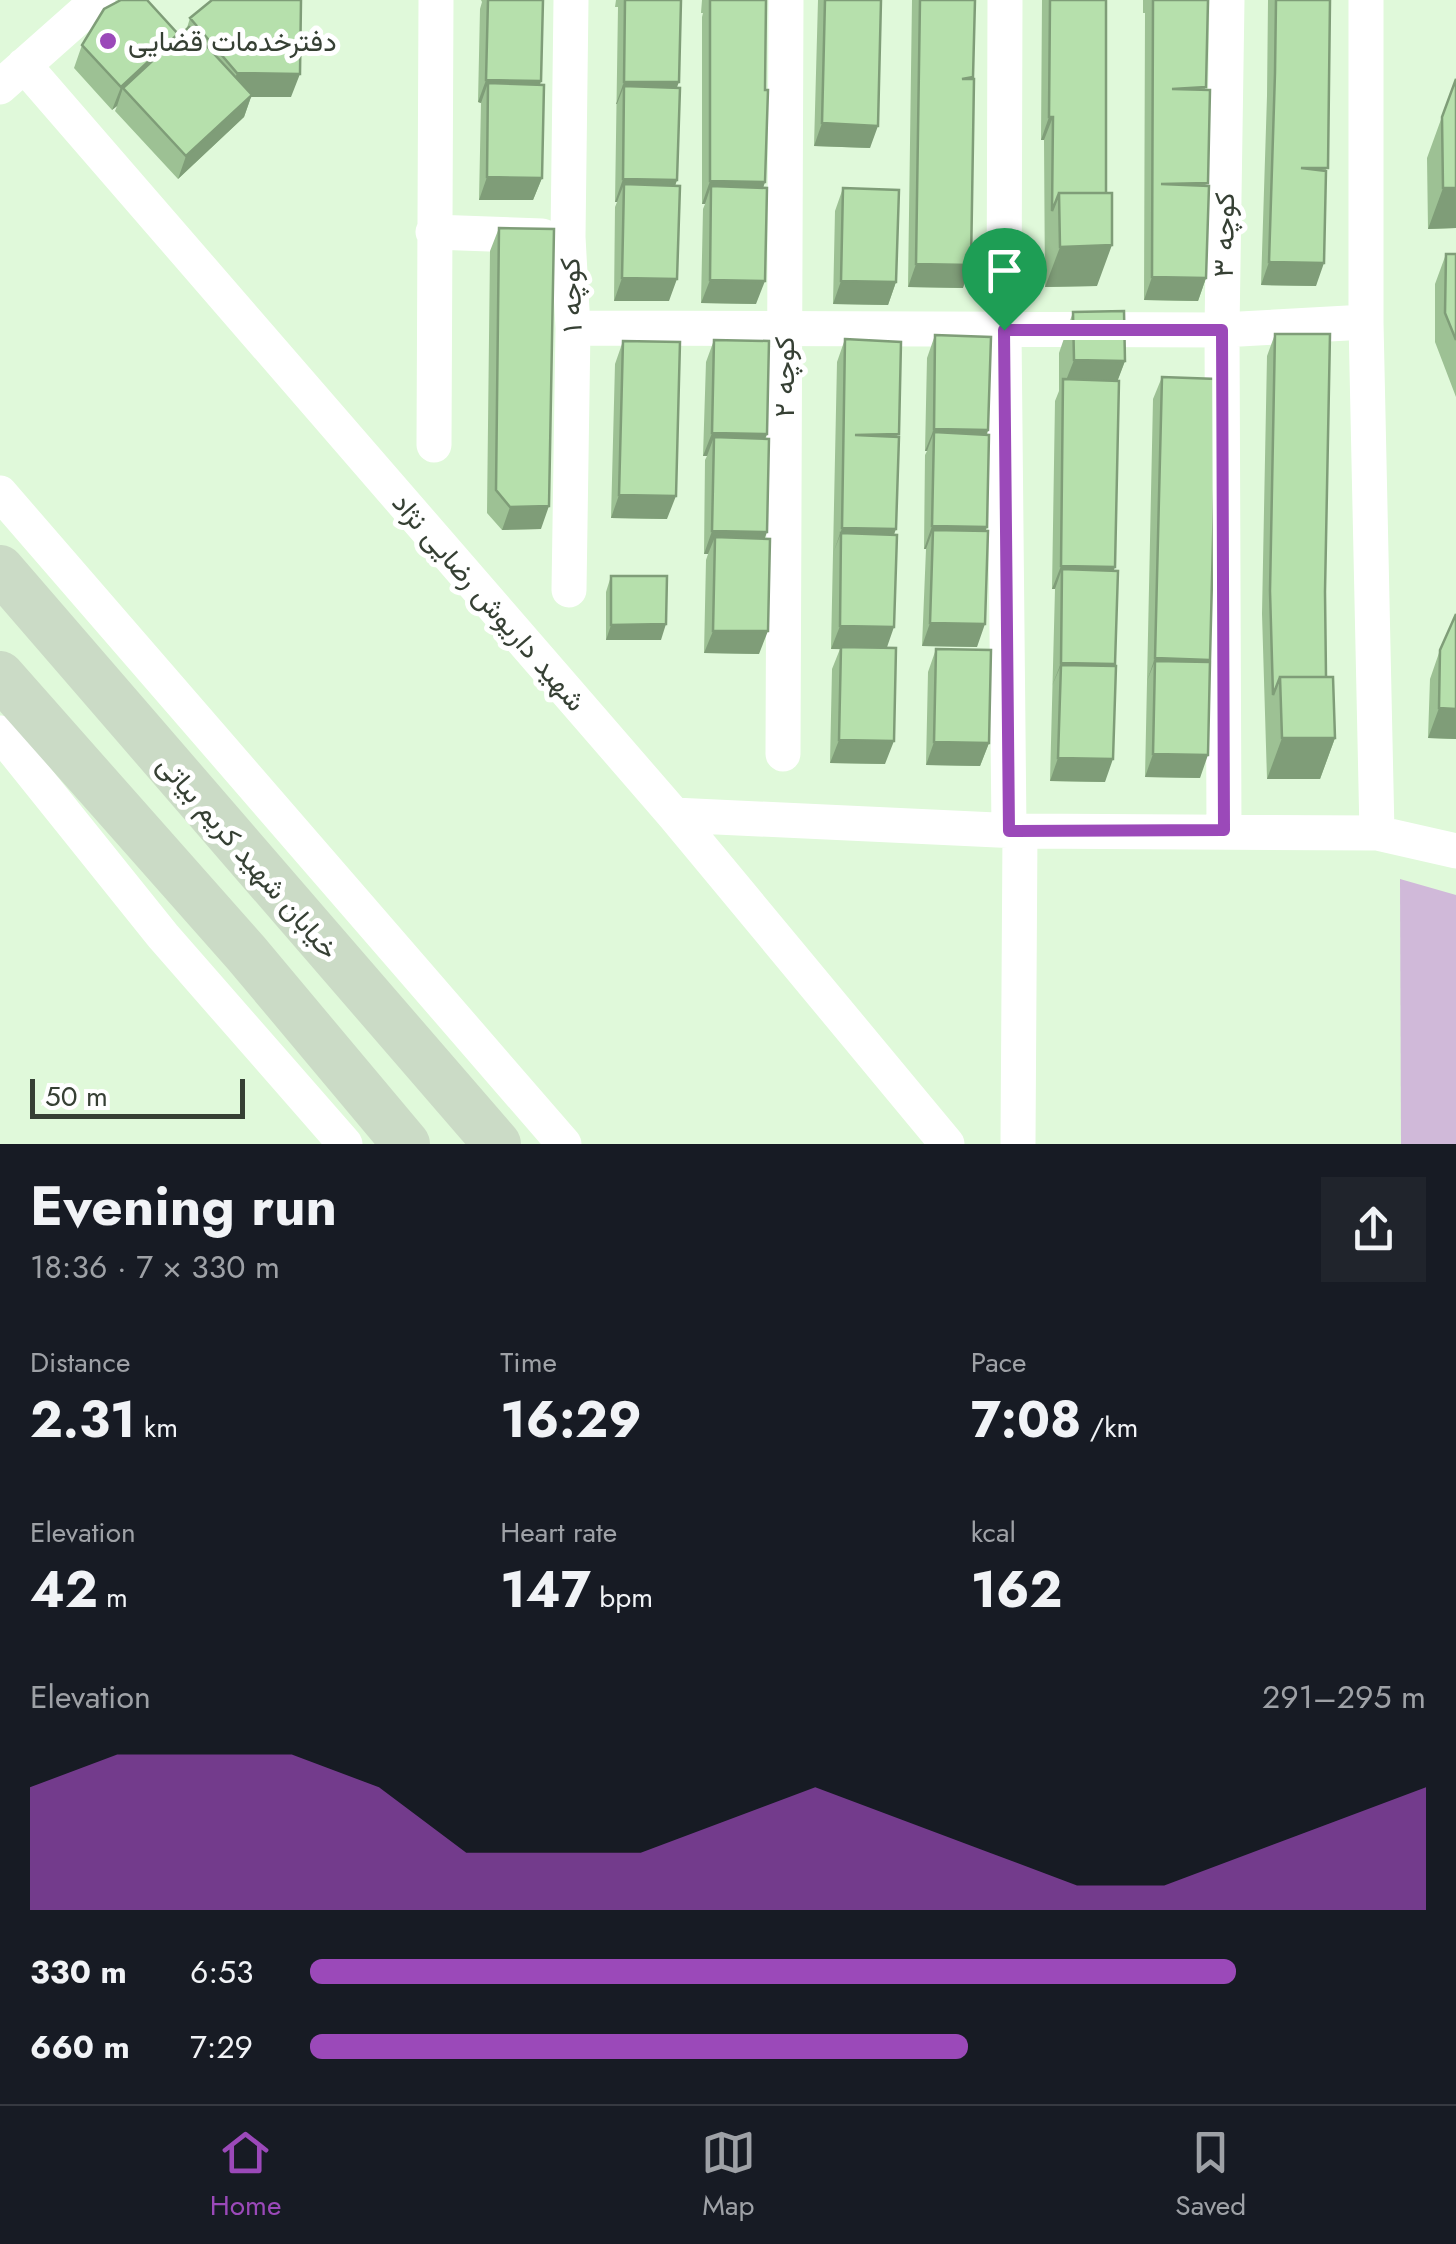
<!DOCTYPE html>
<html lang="en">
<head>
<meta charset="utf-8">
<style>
  :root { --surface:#171b24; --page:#20242c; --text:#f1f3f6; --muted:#9ea1a6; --line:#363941; --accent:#9b49b9 }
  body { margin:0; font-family:Jost,Vazirmatn,sans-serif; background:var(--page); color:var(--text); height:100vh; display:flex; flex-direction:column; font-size:38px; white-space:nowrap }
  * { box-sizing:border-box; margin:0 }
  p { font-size:32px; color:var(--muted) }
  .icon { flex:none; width:55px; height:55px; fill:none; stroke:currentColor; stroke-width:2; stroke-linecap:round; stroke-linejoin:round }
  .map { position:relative; height:1144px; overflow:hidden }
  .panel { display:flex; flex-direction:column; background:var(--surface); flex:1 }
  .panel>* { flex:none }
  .scale { position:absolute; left:30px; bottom:25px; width:215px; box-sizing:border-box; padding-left:10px; border:5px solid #364034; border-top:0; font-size:28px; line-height:35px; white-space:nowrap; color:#364034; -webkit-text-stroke:8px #fff; paint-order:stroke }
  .pin { position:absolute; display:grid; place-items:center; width:85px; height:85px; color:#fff; margin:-102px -42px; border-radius:50% 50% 50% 0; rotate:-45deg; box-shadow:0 0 10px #0007 }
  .pin .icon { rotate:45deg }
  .round { display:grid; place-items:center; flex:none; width:105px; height:105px; border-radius:0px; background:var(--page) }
  .headline { display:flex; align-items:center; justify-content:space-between; height:170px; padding:0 30px }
  h1 { font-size:55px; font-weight:700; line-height:75px }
  .metrics { display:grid; grid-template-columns:repeat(3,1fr); gap:15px; height:170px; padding:10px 30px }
  .metrics div { display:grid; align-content:center }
  .metrics b { font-size:50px; font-weight:700 }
  .metrics small { font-size:28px; font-weight:400 }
  .metrics p { font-size:28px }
  .chart { height:280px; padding:20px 30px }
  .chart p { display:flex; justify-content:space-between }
  .chart svg { width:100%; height:180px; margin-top:10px; fill:var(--accent); opacity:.7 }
  ul { padding:0 30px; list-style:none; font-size:32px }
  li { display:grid; grid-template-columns:160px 120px 1fr; align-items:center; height:75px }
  li i { height:25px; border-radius:12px; background:var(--accent) }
  .tabs { display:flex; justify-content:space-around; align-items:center; height:140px; border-top:2px solid var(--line); background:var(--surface); font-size:28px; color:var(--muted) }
  .tabs a { display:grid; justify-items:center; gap:5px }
  .tabs .selected { color:var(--accent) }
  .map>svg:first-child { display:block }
</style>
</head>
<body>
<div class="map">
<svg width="1456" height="1144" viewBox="0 0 1456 1144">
  <rect width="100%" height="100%" fill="#e0f9da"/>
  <path fill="#d0b9d9" d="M 1400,879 L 1456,895 L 1456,1144 L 1401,1144 Z"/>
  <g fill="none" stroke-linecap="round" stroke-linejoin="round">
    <path stroke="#fff" stroke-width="35" d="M 1005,0 L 1004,330 L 1009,831
      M 1366,0 L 1366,322 L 1377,833
      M 24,65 L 674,815 L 947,1144
      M 0,87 L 98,0
      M 433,232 L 542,236
      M 573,328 L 1222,330 L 1366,322
      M 434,445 L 436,0
      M 0,493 L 564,1144
      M 569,590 L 573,328 L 568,237 L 571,0
      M 0,733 L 163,936 L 345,1144
      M 783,754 L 786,0
      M 674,815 L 1020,831 L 1377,833 L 1456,851
      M 1224,830 L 1222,330 L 1227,0
      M 1018,1144 L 1020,831"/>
    <path stroke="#cbdbc6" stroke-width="48" d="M 0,569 L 497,1144
      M 0,675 L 246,953 L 406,1144"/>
  </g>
  <path fill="#9dc194" d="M 481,0 L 543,0 L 541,81 L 540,85 L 542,178 L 533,200 L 479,200 L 481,103 L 478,102 L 480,9 L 482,2 Z
    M 616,0 L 681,0 L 677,88 L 677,180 L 675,186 L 669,301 L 614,301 L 615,207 L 617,202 L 615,202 L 618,7 L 615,7 Z
    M 702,0 L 766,0 L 765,182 L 763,188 L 756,304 L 701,303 L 703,209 L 705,204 L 702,204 L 702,17 L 703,13 L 701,13 Z
    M 818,0 L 881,0 L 870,148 L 814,146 Z
    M 912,0 L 975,0 L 963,288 L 908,287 Z
    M 1042,0 L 1106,0 L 1097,286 L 1045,287 L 1044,140 L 1041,140 Z
    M 1143,0 L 1208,0 L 1205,90 L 1206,278 L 1198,301 L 1144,300 L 1145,13 L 1143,13 Z
    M 1268,0 L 1330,0 L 1326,174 L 1316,286 L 1261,285 L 1267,96 Z
    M 190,18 L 291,97 L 251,97 L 244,117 L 178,179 L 115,111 L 117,106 L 112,110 L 74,68 L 82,45 L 176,39 L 186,31 Z
    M 1456,78 L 1456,228 L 1428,229 L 1427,158 Z
    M 843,188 L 896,282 L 888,305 L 833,304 L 835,211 Z
    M 499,228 L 541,529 L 502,530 L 487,513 L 490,251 Z
    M 1446,254 L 1456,254 L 1456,397 L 1435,342 L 1435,284 Z
    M 1073,312 L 1125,361 L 1117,381 L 1114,571 L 1114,666 L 1105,782 L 1050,781 L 1055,589 L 1052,589 L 1055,401 L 1059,391 L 1059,353 Z
    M 1275,334 L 1325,592 L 1326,677 L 1335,738 L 1320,779 L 1267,779 L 1262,614 L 1267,356 Z
    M 935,335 L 988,430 L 987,434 L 985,531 L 977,647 L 922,646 L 926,549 L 924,549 L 925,455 L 927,451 L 925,451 L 927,358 Z
    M 845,339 L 898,437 L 894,535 L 887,648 L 885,764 L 830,763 L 832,669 L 840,649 L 831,649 L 837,362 Z
    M 714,340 L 767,434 L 765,439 L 764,539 L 759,654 L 704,653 L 706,560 L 708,554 L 704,554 L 705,460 L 707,456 L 703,456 L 706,362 Z
    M 623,341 L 667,519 L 611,518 L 615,364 Z
    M 1162,377 L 1210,660 L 1200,778 L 1145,777 L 1153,399 Z
    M 611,576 L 661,640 L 606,640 L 606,592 Z
    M 936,649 L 989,743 L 980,766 L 926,765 L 928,672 Z
    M 1440,650 L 1456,739 L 1428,738 L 1430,679 Z"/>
  <path fill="#7f9d78" d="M 178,34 L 170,57 L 123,88 L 117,106 L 112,110 L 121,87 Z
    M 237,73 L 300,74 L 291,97 L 251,97 L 244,117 L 178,179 L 186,156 L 228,96 Z
    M 486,80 L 541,81 L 533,104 L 488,83 L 481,103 L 478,102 Z
    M 624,82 L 679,82 L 670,105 L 624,86 L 617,104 L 616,104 Z
    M 1049,117 L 1053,117 L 1044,140 L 1041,140 Z
    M 822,123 L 878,126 L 870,148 L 814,146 Z
    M 487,177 L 542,178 L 533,200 L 479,200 Z
    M 623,179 L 677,180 L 669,203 L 624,184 L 617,202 L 615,202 Z
    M 710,181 L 765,182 L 757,205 L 711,186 L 705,204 L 702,204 Z
    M 1443,188 L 1456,188 L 1456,228 L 1428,229 Z
    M 1112,245 L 1097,286 L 1045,287 L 1060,247 Z
    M 1269,262 L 1324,263 L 1316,286 L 1261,285 Z
    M 916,264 L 971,265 L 963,288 L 908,287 Z
    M 1152,277 L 1206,278 L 1198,301 L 1144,300 Z
    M 622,278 L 677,279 L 669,301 L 614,301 Z
    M 710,280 L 765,281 L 756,304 L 701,303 Z
    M 841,281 L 896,282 L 888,305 L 833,304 Z
    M 1074,360 L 1125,361 L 1110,401 L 1063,388 Z
    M 934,429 L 988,430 L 980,453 L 934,432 L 927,451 L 925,451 Z
    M 712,433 L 767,434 L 758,457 L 714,437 L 707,456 L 703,456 Z
    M 619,495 L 676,496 L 667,519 L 611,518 Z
    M 549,506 L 541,529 L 502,530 L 510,507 Z
    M 932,526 L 987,527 L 979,550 L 933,530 L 926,549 L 924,549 Z
    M 842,528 L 896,529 L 888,552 L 841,533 L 834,551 Z
    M 712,531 L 767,532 L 759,555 L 715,537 L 708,554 L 704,554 Z
    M 1061,566 L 1115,567 L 1107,590 L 1062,569 L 1055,589 L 1052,589 Z
    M 930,623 L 985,624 L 977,647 L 922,646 Z
    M 666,624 L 661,640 L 606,640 L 611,625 Z
    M 840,626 L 894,627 L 886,650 L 831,649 Z
    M 713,631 L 768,631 L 759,654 L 704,653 Z
    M 1155,658 L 1210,660 L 1202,682 L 1155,661 L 1147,681 Z
    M 1061,663 L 1115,664 L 1107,687 L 1061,665 L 1052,686 Z
    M 1439,708 L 1456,709 L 1456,739 L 1428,738 Z
    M 1282,738 L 1335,738 L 1320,779 L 1267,779 Z
    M 839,740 L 894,741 L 885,764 L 830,763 Z
    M 934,742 L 989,743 L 980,766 L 926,765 Z
    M 1153,754 L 1208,755 L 1200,778 L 1145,777 Z
    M 1058,758 L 1113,759 L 1105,782 L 1050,781 Z"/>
  <path fill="#b6e0ac" stroke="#7f9d78" stroke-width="2.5" d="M 121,0 L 147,0 L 178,34 L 121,87 L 82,45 L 104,9 Z
    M 212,0 L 301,0 L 300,74 L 237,73 L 190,18 Z
    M 488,0 L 543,0 L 541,81 L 486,80 Z
    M 625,0 L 681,0 L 679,82 L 624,82 Z
    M 710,0 L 766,0 L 765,90 L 768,90 L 765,182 L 710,181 Z
    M 825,0 L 881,0 L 878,126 L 822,123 Z
    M 920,0 L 975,0 L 973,77 L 962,79 L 974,79 L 971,265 L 916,264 Z
    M 1050,0 L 1106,0 L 1106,193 L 1059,193 L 1052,211 L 1053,117 L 1049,117 Z
    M 1153,0 L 1208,0 L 1206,87 L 1172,89 L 1210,90 L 1208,183 L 1161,184 L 1209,186 L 1206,278 L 1152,277 Z
    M 1276,0 L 1330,0 L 1328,168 L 1301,168 L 1326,171 L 1324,263 L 1269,262 L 1275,73 Z
    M 189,27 L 252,95 L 186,156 L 123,88 Z
    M 1456,79 L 1456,188 L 1443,188 L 1442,117 Z
    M 488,83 L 544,85 L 542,178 L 487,177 Z
    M 624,86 L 680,88 L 677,180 L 623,179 Z
    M 624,184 L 680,186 L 677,279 L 622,278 Z
    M 711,186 L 767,188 L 765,281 L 710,280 Z
    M 843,188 L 899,190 L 896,282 L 841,281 Z
    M 1059,193 L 1112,193 L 1112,245 L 1060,247 Z
    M 499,228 L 554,229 L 549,506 L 510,507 L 496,490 Z
    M 1446,254 L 1456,254 L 1456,340 L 1445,313 Z
    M 1124,311 L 1125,361 L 1074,360 L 1073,312 Z
    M 1275,334 L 1330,334 L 1325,592 L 1326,677 L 1280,677 L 1273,695 L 1270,591 Z
    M 935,335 L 991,337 L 988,430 L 934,429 Z
    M 845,339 L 901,342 L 899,434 L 855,435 L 899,437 L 896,529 L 842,528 Z
    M 714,340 L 769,341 L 767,434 L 712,433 Z
    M 623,341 L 680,342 L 676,496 L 619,495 Z
    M 1162,377 L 1217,379 L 1210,660 L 1155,658 Z
    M 1063,379 L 1119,381 L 1115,567 L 1061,566 Z
    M 934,432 L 989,435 L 987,527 L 932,526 Z
    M 714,437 L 769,439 L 767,532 L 712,531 Z
    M 933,530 L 988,531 L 985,624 L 930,623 Z
    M 841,533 L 897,535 L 894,627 L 840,626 Z
    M 715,537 L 770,539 L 768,631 L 713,631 Z
    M 1062,569 L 1118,571 L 1115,664 L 1061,663 Z
    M 611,576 L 667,576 L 666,624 L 611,625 Z
    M 1456,614 L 1456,709 L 1439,708 L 1440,650 Z
    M 841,647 L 896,648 L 894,741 L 839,740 Z
    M 936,649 L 991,650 L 989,743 L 934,742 Z
    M 1155,661 L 1210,662 L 1208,755 L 1153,754 Z
    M 1061,665 L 1116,666 L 1113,759 L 1058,758 Z
    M 1280,677 L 1333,677 L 1335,738 L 1282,738 Z"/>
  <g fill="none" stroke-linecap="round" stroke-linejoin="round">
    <g stroke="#fff" stroke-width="20">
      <path id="route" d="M 1004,330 L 1222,330 L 1224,830 L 1009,831 Z"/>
    </g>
    <use href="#route" stroke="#9b49b9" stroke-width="12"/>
  </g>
  <circle fill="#9b49b9" stroke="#fff" stroke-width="4" cx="108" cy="41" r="10"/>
  <g text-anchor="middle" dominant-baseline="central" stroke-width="10" stroke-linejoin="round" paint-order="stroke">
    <g font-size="28" fill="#364034" stroke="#fff" text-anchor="start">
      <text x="128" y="41">دفترخدمات قضایی</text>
    </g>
    <g font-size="28" fill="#364034" stroke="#fff">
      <text transform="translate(1224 235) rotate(-89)">کوچه ۳</text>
      <text transform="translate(571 295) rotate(-92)">کوچه ۱</text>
      <text transform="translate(784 377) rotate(-90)">کوچه ۲</text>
      <text transform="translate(489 602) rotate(49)">شهید داریوش رضایی نژاد</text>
      <text transform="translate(248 857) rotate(49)">خیابان شهید کریم بیاتی</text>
    </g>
  </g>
</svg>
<div class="scale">50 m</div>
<div class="pin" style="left:1004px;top:330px;background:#1e9e55"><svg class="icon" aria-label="arrive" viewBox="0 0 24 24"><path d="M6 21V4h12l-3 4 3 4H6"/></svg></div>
</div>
<section class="panel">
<div class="headline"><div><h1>Evening run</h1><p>18:36 · 7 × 330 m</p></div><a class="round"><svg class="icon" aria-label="share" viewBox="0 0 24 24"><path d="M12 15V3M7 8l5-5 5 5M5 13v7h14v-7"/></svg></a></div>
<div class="metrics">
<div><p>Distance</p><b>2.31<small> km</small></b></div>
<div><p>Time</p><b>16:29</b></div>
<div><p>Pace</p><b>7:08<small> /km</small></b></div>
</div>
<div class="metrics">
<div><p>Elevation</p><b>42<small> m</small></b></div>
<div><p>Heart rate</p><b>147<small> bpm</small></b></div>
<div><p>kcal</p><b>162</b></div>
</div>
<div class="chart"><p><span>Elevation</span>291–295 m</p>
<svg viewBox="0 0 160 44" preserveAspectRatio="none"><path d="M0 44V14L10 6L20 6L30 6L40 14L50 30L60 30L70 30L80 22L90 14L100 22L110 30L120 38L130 38L140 30L150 22L160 14V44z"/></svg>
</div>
<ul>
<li><b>330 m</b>6:53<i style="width:83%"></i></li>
<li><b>660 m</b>7:29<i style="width:59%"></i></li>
</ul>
</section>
<nav class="tabs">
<a class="selected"><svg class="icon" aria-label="home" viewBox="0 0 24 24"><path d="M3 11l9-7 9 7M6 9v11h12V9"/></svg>Home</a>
<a><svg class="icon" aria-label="map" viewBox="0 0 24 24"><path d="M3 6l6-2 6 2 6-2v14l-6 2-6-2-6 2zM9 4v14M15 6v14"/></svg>Map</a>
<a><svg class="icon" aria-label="saved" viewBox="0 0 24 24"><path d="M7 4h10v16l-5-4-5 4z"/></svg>Saved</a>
</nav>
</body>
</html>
